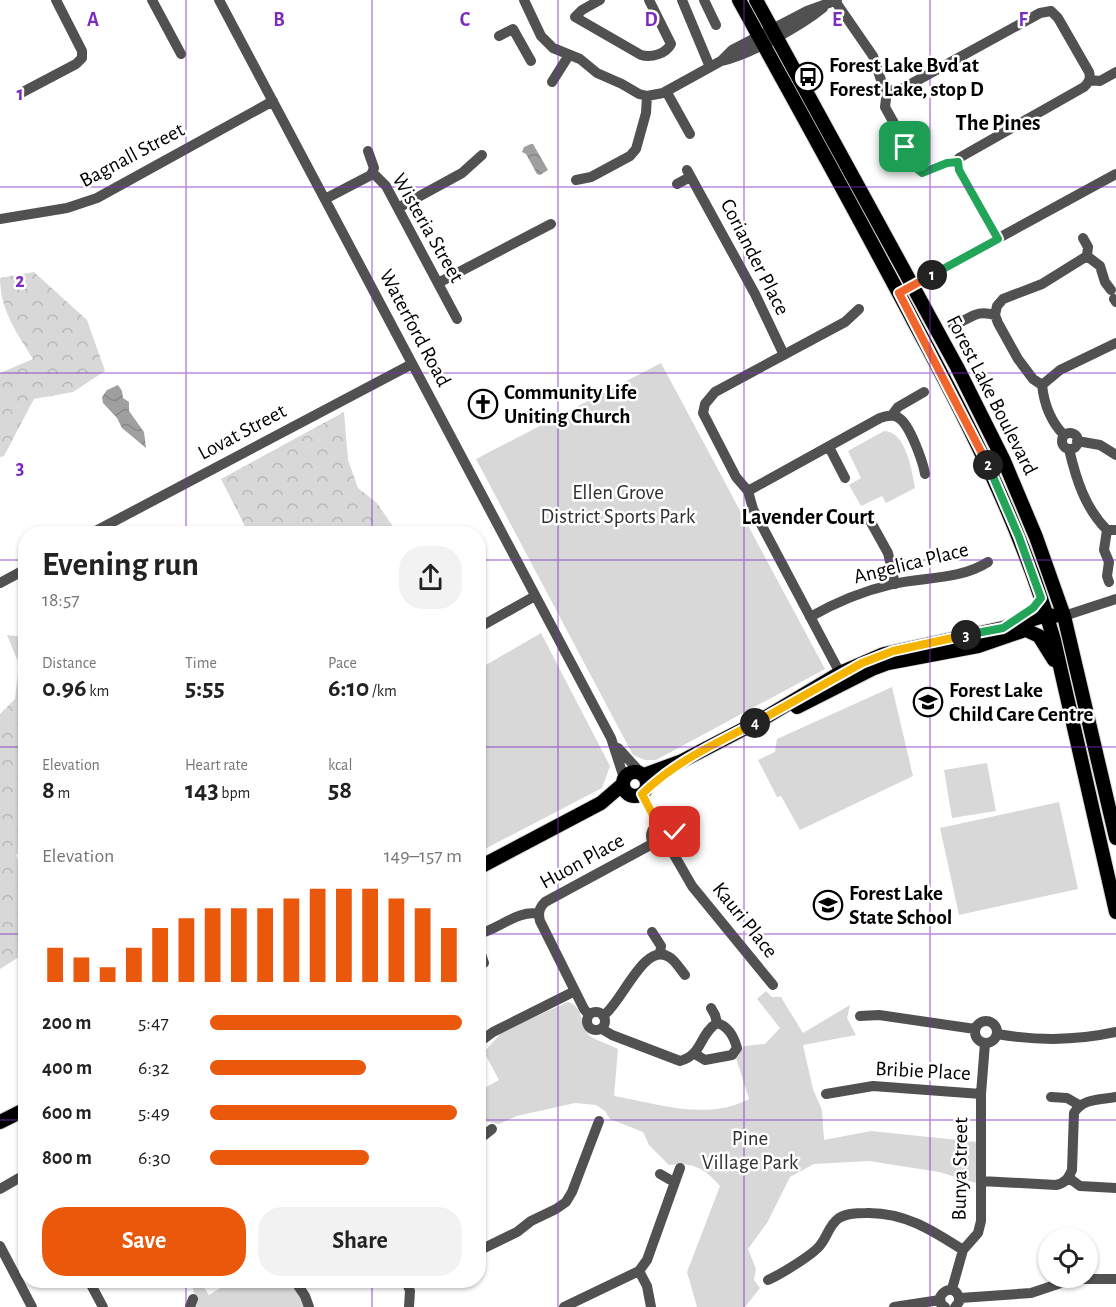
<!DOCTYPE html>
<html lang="en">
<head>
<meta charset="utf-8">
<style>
  :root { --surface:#fff; --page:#f2f2f2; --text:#222; --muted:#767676; --accent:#ea580c }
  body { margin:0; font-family:"Alegreya Sans",sans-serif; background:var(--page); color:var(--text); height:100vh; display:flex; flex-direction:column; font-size:22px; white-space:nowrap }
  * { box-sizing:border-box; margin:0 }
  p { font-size:20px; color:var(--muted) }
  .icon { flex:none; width:33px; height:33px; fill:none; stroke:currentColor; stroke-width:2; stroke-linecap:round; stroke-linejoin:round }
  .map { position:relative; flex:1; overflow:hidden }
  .drawer { position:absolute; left:18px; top:526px; width:468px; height:762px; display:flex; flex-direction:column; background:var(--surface); border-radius:24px; box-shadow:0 2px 4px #0004 }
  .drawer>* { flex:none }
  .buttons { position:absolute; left:1038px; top:1228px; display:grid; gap:12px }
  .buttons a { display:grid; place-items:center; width:60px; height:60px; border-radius:50%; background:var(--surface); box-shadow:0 2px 4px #0004; font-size:30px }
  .pin { position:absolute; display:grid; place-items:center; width:51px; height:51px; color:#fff; margin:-26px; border-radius:12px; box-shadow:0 3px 9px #0006 }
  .km { position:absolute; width:30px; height:30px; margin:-15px; border-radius:50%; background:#222; color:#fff; font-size:16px; line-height:30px; text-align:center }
  .round { display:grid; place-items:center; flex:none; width:63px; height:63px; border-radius:24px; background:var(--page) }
  .summary { display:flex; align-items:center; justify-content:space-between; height:102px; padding:0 24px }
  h1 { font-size:33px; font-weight:700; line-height:45px }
  .metrics { display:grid; grid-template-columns:repeat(3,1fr); gap:9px; height:102px; padding:6px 24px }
  .metrics div { display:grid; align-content:center }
  .metrics b { font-size:26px; font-weight:700 }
  .metrics small { font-size:16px; font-weight:400 }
  .metrics p { font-size:16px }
  .chart { height:168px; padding:12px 24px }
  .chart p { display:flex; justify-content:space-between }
  .chart svg { width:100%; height:108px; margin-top:6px; stroke:var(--accent); stroke-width:6 }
  .button { display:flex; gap:12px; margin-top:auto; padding:12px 24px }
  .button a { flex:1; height:69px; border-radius:24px; background:var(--accent); color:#fff; font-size:24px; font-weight:700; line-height:69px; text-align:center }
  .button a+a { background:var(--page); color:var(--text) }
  ul { padding:0 24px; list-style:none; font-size:20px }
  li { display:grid; grid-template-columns:96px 72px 1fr; align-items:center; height:45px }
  li i { height:15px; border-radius:8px; background:var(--accent) }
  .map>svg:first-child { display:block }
</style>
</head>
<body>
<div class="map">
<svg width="1116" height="1307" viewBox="0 0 1116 1307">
  <defs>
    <pattern id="forest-crowns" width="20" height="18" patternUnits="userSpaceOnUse" patternTransform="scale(1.5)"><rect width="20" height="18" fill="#d8d8d8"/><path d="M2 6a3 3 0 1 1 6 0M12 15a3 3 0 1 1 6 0" fill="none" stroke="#b8b8b8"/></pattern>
    <pattern id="water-waves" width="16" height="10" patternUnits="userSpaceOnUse" patternTransform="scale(1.5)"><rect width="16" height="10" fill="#9f9f9f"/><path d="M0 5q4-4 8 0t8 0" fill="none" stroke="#878787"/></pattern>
  </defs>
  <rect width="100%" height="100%" fill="#fff"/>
  <path fill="url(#forest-crowns)" d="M 34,272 L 87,320 L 105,371 L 73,392 L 34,399 L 4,456 L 0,457 L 0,373 L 33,359 C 17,333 0,310 0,278 Z
    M 344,412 L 348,460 L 358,488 L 377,503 L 398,534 L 249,534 L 221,479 Z
    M 7,635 L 25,637 L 26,847 L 16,855 L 25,879 L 26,956 L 22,955 L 0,969 L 0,714 L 15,699 L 19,664 Z"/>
  <path fill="#d8d8d8" d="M 661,363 L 825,669 L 656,760 L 645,760 L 633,755 L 476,459 Z
    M 884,431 C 906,431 912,471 915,488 L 886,503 L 882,496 L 861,506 L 849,485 L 861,478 L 848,451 Z
    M 541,633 L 610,766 L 602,788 L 479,852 L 479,669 Z
    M 892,687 L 913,776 L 800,830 L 781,796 L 777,797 L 758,760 L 775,752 L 777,739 Z
    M 987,763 L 996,811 L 952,818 L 944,770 Z
    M 1059,802 L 1078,889 L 959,915 L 940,828 Z
    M 766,991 L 772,997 L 781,997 L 803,1033 L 850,1005 L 847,1018 L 856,1035 L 803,1045 L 813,1089 L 822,1110 L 824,1140 L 871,1131 L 977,1142 L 976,1183 L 939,1172 L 869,1161 L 814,1164 L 790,1177 L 767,1223 L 748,1249 L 756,1269 L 754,1280 L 760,1288 L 745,1307 L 697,1307 L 687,1272 L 720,1186 C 704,1168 694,1162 669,1165 L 649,1145 L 643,1132 L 610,1119 L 605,1111 L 596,1105 L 575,1103 L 517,1116 L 499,1124 L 479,1120 L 479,1091 L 499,1080 L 484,1052 L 503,1031 L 568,1002 C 583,1006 580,1023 588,1034 C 592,1039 611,1045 618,1049 L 614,1096 C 658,1104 708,1121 749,1099 L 736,1058 L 744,1046 L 765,1044 L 780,1028 L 757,999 Z
    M 191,1281 L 200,1281 L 209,1295 L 232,1281 L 289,1281 L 301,1297 L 305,1307 L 195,1307 L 197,1305 Z"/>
  <path fill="url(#water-waves)" d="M 531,144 L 533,144 L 548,170 L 540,175 L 537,174 L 526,154 L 522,152 L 524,147 Z
    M 118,385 L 122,391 L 123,398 L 129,402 L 129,411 L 144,432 L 146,448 L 122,428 L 117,418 L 103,403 L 102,397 L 107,390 Z"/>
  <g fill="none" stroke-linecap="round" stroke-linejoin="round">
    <g stroke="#dbdbdb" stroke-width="16">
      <path id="major" d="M 739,0 C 798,108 858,215 915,324 C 970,426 1022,528 1054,640 L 1116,912
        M 756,0 L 957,367 L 1004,461 L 1036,537 L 1064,616 L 1116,838
        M 1026,630 L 1039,636 L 1054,660
        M 797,707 L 872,669 L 888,663 L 978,646 L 1022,631
        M623 784a12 12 0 1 1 24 0a12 12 0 1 1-24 0Z
        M 644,775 L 682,761 L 761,720 L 840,673 L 884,654 L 1003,628 L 1047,615 L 1055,616
        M 478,868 L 601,803 L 623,784
        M 0,1122 L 26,1109"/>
    </g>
    <path stroke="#515151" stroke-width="10" d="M 152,0 L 181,54
      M 219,0 L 594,706 L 611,738 L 624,778
      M 524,0 L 541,36 L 553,48 L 580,59 L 597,73 L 622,84 L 639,94 L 647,96 L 663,93 L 721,61 L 732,50 L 807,11 L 837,0
      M 600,0 L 582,10 L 575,17 L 641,55 C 651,58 666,54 671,44 L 649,0
      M 682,0 L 710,67
      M 704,0 L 716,25
      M 835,1 L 873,56 L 883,86 L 887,90 L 898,91 L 1040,13 L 1051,11 L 1058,18 L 1089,72 C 1091,79 1089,82 1084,87 L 959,158 L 959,170 L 998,239
      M 499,36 L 513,29 L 531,61
      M 721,61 C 749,55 801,26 823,8
      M 1089,80 L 1100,81 L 1116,72
      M 552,82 L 569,55
      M 887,90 L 885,107 L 895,125
      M 666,91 L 690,134
      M 21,93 L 76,64 L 82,58 L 82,51 L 56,0
      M 905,147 L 916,168 L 922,173 L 947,163 L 958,162
      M 368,151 L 374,168 L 371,175
      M 687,170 L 755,294 L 784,355
      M 576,180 L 591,177 L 630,156 L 636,149 L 646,113 L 647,96
      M 677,184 L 690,177
      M 325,199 L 371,175 L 375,175 L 386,186 L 457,319
      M 398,208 L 462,173 L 482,155
      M 0,219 L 67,208 L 97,198 L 273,101
      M 1083,238 L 1088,247 L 1087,256 L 1100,266 L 1105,282 L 1111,290
      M 438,283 L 551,224
      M 907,288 L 1116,174
      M 1114,299 L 1116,302
      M 953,325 C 972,319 974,309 995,315
      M 1042,385 L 1060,370 L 1116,343
      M 892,415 L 898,407 L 924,392
      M1062 441a8 8 0 1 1 16 0a8 8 0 1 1-16 0Z
      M 1064,435 C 1051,422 1044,403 1042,385 L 1033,379 L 1018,359 L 998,323 L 995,315 L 997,306 L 1003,299 L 1042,284 L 1087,256
      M 1077,441 L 1100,445 L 1116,455
      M 829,447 L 845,478
      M 1069,449 C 1076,479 1085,508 1107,530
      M 748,491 L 880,418 C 886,416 893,414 899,418 C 910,425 923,462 925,474
      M 868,517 L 888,553 L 895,584
      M 90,534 L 412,364
      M 1109,582 L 1107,576 L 1109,562 L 1104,550 L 1107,530 L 1116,530
      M 0,583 L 26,569
      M 1064,616 L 1116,599
      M 810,617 C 836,602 863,591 893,584 C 924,577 960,580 988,562
      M 478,628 L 535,596
      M 840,673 L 753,509 L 748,491 L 736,477 L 703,413 L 705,404 L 715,392 L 845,322 L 859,309
      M 618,748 L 640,772
      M 642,794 L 658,825
      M651 836a12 12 0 1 1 24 0a12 12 0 1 1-24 0Z
      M 669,846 L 692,886 L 773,985
      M 652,932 L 661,946 L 660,954
      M 484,963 L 479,948 L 478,934 C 498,930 518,909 539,914
      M 711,1008 L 715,1015 L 717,1023
      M587 1021a9 9 0 1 1 18 0a9 9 0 1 1-18 0Z
      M 589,1015 L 584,1009 L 540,921 C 538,913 539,908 545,902 L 654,843
      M 603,1016 C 622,1003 644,941 669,957 C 675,960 680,969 685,975
      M 860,1016 L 879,1015 L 975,1029
      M975 1032a11 11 0 1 1 22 0a11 11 0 1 1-22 0Z
      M 602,1029 L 612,1035 L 680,1061 C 703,1055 699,1034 717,1023 C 728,1026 734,1037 737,1048 L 732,1055 L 705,1060 L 695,1054
      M 997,1034 C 1038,1041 1076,1041 1116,1032
      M 478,1043 L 493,1032 L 575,991
      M 826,1094 L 873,1086 L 981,1094
      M 1051,1097 L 1067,1098 L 1079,1105
      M 478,1140 L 492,1129
      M 660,1174 L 674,1182
      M 1069,1178 L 1080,1186 L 1116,1188
      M 981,1181 L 1056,1185 C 1065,1183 1068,1179 1072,1170 L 1074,1113 C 1083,1098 1100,1100 1116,1097
      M 0,1189 L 19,1178 L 26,1178
      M 0,1246 L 32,1307
      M 478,1251 L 517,1232 L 531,1221 L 556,1209 L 566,1202 L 572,1192 L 599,1121
      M 768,1280 C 779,1275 815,1254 821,1244 C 828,1235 829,1225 839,1218 C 847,1213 857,1213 866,1213 C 904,1212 932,1230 963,1250
      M 89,1281 L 103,1307
      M 295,1281 L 305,1296 L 309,1307
      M 406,1281 L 410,1291 L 409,1307
      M 952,1289 L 963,1250 L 978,1233 L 981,1221 L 981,1094 L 985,1043
      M 960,1298 L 1031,1293 L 1064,1282 L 1081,1279 L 1116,1279
      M 190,1307 L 193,1299
      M 564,1307 L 639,1271
      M 651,1307 L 647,1286 L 639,1271 L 647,1260 L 680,1168
      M 894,1307 L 940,1300
      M 945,1307 L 941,1304 L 940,1297 C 947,1285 960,1289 959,1302 L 955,1307"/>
    <use href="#major" stroke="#000" stroke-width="14"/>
  </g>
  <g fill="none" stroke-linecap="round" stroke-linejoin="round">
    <g stroke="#fff" stroke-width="12">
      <path id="split-1" d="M 905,147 L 916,168 L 922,173 L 947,163 L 958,162 L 959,170 L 998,239 L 932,275"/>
    </g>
    <g stroke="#fff" stroke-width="12">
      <path id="split-2" d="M 932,275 L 899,293 L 988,465"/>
    </g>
    <g stroke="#fff" stroke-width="12">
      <path id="split-3" d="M 966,635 L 1003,628 L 1033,608 L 1041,598 L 1019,537 L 988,465"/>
    </g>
    <g stroke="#fff" stroke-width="12">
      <path id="split-4" d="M 755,723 L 862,663 L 893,651 L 966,635"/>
    </g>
    <g stroke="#fff" stroke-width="12">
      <path id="split-5" d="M 675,832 L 666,824 L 658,825 L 642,794 C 676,761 713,745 755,723"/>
    </g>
    <use href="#split-1" stroke="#22a559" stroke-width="8"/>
    <use href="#split-2" stroke="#f0652b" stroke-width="8"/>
    <use href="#split-3" stroke="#22a559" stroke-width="8"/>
    <use href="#split-4" stroke="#f5b400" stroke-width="8"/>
    <use href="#split-5" stroke="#f5b400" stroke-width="8"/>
  </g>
  <path fill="none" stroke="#7b2cbf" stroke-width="1.5" stroke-opacity="0.55" d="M 186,0 L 186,534M 372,0 L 372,534M 558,0 L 558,1307M 744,0 L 744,1307M 930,0 L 930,1307M 0,187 L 1116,187M 0,373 L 1116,373M 0,560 L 26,560M 478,560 L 1116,560M 0,747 L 26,747M 478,747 L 1116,747M 0,934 L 26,934M 478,934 L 1116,934M 0,1120 L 26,1120M 478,1120 L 1116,1120M 186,1281 L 186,1307M 372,1281 L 372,1307"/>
  <defs>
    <g id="bus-ring" transform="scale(1.5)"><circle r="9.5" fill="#fff" stroke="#000" stroke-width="1.5"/><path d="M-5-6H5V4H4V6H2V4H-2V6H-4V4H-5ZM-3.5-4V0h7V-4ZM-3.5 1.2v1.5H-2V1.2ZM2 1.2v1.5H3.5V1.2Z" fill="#000"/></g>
    <g id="church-ring" transform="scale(1.5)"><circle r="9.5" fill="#fff" stroke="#000" stroke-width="1.5"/><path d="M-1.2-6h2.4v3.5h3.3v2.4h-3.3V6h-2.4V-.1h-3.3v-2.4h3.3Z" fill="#000"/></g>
    <g id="school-ring" transform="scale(1.5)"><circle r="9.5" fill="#fff" stroke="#000" stroke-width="1.5"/><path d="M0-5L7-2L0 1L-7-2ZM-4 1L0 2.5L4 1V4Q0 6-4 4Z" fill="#000"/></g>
  </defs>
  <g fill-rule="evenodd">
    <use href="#bus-ring" x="808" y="77"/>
    <use href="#church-ring" x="483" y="404"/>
    <use href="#school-ring" x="928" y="702"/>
    <use href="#school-ring" x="828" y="905"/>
  </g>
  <g text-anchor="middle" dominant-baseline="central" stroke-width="5" stroke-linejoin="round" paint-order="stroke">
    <g font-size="21" font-weight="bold" fill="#000" stroke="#fff" text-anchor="start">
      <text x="829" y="65">Forest Lake Bvd at<tspan x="829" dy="24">Forest Lake, stop D</tspan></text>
      <text x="504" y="392">Community Life<tspan x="504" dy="24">Uniting Church</tspan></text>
      <text x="949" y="690">Forest Lake<tspan x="949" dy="24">Child Care Centre</tspan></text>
      <text x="849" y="893">Forest Lake<tspan x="849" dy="24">State School</tspan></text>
    </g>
    <g font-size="21" fill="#000" stroke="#fff">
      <text transform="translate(132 155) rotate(-28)">Bagnall Street</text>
      <text transform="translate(428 228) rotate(60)">Wisteria Street</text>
      <text transform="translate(755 257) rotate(63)">Coriander Place</text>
      <text transform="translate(415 328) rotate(62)">Waterford Road</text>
      <text transform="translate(992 395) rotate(63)">Forest Lake Boulevard</text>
      <text transform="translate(242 432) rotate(-28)">Lovat Street</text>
      <text transform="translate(911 563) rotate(-14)">Angelica Place</text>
      <text transform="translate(582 861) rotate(-29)">Huon Place</text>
      <text transform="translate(745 920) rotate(51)">Kauri Place</text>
      <text transform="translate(923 1071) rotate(3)">Bribie Place</text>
      <text transform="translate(960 1169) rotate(-89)">Bunya Street</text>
    </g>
    <g font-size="21" fill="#2f2f2f" stroke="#fff">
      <text x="618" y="492">Ellen Grove<tspan x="618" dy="24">District Sports Park</tspan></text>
      <text x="750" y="1138">Pine<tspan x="750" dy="24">Village Park</tspan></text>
    </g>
    <g font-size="22" font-weight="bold" fill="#000" stroke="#fff">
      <text x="998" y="123">The Pines</text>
      <text x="808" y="517">Lavender Court</text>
    </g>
  </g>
  <g font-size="20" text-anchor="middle" font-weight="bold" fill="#7b2cbf" stroke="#fff" stroke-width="5" stroke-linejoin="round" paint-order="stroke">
    <text x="93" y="26">A</text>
    <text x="279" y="26">B</text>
    <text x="465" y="26">C</text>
    <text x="651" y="26">D</text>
    <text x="837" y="26">E</text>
    <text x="1023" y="26">F</text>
    <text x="20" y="100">1</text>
    <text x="20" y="287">2</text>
    <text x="20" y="474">3</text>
  </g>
</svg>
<div class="buttons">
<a><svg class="icon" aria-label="locate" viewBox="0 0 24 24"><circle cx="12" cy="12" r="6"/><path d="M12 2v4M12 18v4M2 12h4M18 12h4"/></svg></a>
</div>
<div class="pin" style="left:905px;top:147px;background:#1e9e55"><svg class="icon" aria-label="arrive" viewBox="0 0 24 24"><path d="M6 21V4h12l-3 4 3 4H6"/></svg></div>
<div class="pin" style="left:675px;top:832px;background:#d93025"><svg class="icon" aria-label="check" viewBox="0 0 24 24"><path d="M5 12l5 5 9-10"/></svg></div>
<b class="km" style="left:932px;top:275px">1</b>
<b class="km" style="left:988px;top:465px">2</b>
<b class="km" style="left:966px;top:635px">3</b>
<b class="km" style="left:755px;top:723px">4</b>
<section class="drawer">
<div class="summary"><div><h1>Evening run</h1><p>18:57</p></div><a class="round"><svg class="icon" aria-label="share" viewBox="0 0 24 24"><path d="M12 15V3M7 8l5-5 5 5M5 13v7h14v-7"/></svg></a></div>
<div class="metrics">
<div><p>Distance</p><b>0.96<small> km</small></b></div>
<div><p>Time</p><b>5:55</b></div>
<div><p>Pace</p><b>6:10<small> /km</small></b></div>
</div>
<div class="metrics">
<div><p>Elevation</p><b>8<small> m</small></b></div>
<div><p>Heart rate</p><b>143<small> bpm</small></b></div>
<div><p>kcal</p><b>58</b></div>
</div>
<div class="chart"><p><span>Elevation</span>149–157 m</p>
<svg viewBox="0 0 160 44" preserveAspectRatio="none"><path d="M5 44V30M15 44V34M25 44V38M35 44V30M45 44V22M55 44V18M65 44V14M75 44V14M85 44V14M95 44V10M105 44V6M115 44V6M125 44V6M135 44V10M145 44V14M155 44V22"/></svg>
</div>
<ul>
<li><b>200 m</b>5:47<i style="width:100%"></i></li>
<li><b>400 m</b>6:32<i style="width:62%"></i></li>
<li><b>600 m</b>5:49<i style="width:98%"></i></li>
<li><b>800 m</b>6:30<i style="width:63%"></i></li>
</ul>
<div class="button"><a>Save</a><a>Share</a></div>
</section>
</div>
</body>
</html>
